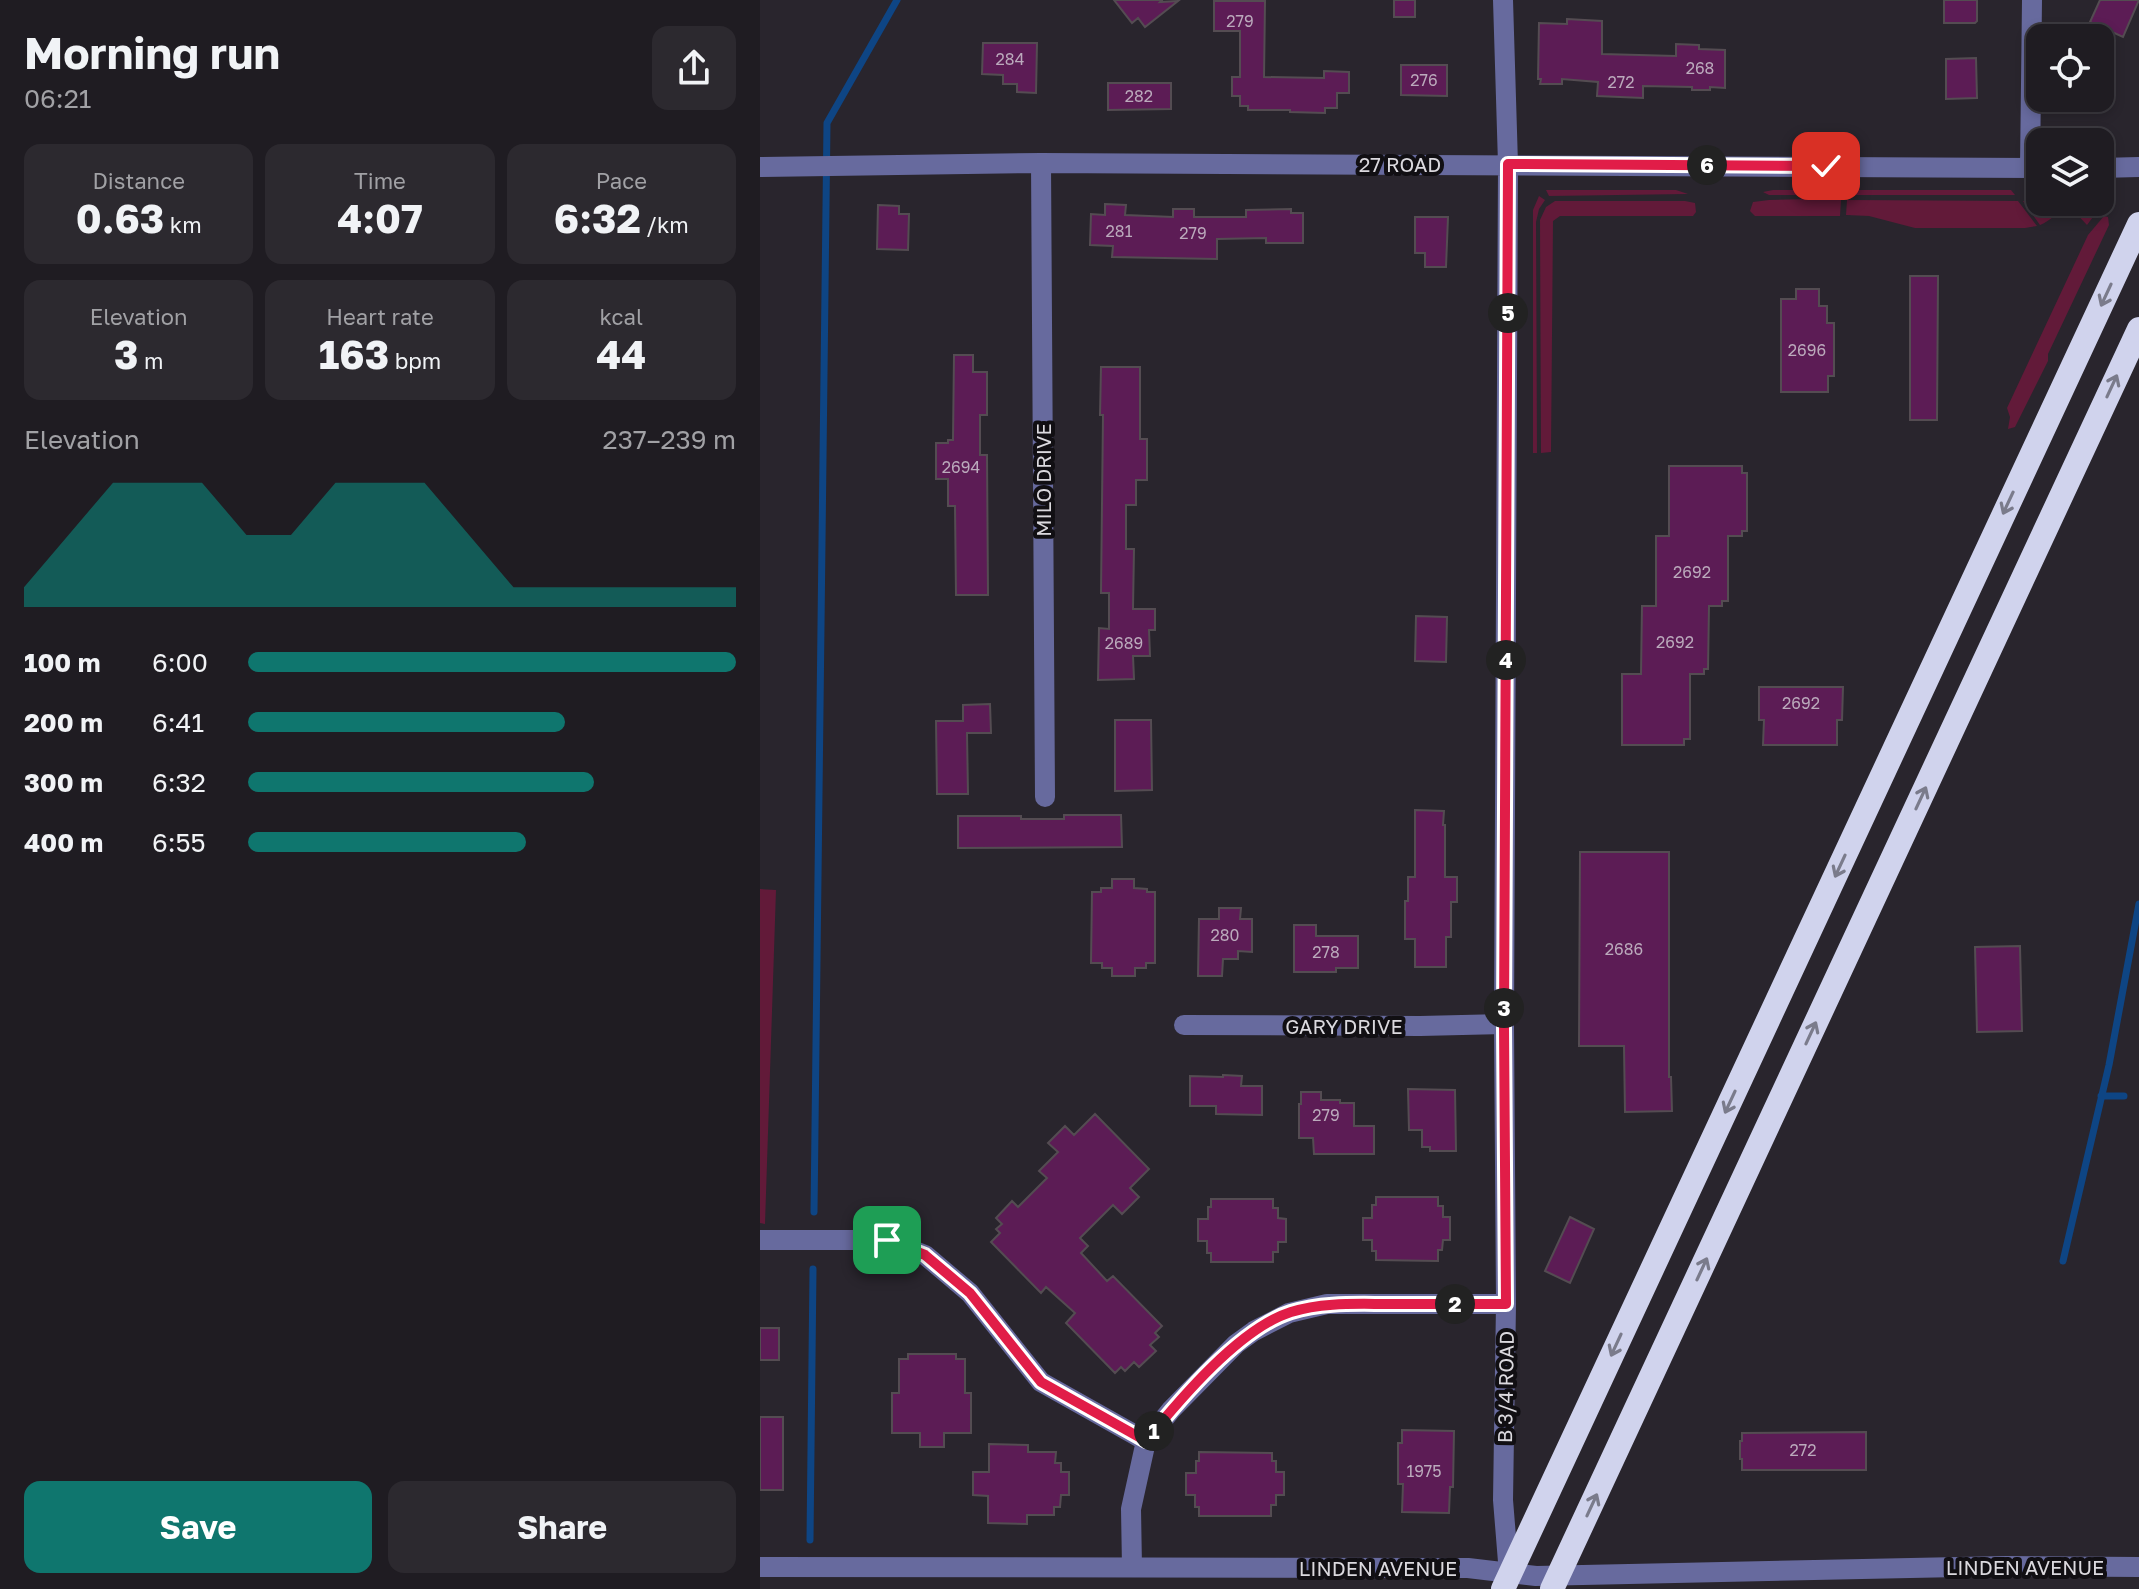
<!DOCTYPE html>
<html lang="en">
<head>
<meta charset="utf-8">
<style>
  :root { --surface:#1f1c22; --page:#2c292f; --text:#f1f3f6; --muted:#a1a1a5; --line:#3c3a40; --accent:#0f766e }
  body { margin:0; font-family:"Golos Text",sans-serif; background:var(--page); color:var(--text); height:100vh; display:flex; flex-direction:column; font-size:30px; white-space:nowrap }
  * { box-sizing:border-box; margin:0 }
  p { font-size:26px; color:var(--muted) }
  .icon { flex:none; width:44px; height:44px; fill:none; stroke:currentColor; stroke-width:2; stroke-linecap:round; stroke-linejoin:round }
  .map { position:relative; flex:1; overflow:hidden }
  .side { display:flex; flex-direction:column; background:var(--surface); width:760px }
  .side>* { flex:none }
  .buttons { position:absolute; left:1266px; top:24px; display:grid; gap:16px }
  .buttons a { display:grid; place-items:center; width:88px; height:88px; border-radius:16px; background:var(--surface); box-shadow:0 4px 12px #0003,0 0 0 2px var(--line); font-size:40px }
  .pin { position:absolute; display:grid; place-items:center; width:68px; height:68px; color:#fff; margin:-34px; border-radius:16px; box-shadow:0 4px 12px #0006 }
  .km { position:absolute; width:40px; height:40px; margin:-20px; border-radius:50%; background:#222; color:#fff; font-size:22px; line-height:40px; text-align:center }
  .round { display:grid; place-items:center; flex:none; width:84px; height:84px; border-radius:16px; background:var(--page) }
  .headline { display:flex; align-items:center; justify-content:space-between; height:136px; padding:0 24px }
  h1 { font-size:44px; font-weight:700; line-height:60px }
  .stats { display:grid; grid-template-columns:repeat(3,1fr); gap:12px; height:136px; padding:8px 24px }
  .stats div { display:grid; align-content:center; border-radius:16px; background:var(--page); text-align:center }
  .stats b { font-size:40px; font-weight:700 }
  .stats small { font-size:22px; font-weight:400 }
  .stats p { font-size:22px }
  .chart { height:224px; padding:16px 24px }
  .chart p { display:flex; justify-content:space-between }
  .chart svg { width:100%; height:144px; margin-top:8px; fill:var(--accent); opacity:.7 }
  .cta { display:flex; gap:16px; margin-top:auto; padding:16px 24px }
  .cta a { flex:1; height:92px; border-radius:16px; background:var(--accent); color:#fff; font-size:32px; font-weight:700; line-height:92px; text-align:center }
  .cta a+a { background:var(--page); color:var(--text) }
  ul { padding:0 24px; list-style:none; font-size:26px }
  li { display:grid; grid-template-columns:128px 96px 1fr; align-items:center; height:60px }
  li i { height:20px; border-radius:10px; background:var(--accent) }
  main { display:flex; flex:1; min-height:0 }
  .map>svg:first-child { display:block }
</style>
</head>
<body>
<main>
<section class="side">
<div class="headline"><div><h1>Morning run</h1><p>06:21</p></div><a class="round"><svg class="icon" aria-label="share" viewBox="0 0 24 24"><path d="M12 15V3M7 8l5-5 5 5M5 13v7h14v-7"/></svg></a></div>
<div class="stats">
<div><p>Distance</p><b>0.63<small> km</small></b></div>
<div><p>Time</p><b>4:07</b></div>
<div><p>Pace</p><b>6:32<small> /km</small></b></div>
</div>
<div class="stats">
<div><p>Elevation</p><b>3<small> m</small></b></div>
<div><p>Heart rate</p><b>163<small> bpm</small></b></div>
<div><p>kcal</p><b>44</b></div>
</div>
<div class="chart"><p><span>Elevation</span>237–239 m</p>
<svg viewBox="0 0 160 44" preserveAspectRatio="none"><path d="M0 44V38L10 22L20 6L30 6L40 6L50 22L60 22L70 6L80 6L90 6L100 22L110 38L120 38L130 38L140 38L150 38L160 38V44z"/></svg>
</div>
<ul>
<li><b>100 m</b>6:00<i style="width:100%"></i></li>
<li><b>200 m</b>6:41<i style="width:65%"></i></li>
<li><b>300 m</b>6:32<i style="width:71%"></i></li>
<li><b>400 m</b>6:55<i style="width:57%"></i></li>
</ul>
<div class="cta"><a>Save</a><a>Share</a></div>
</section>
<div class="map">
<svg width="1379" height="1589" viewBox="0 0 1379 1589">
  <rect width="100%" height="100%" fill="#29252d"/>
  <path fill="#621a39" d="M 786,190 L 916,190 L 928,194 L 789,196 Z
    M 1013,190 L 1251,190 L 1255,195 L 1009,195 L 1003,192 Z
    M 779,196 L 785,200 L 779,209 L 776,222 L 777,453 L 773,453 L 773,210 Z
    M 1050,199 L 1081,200 L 1080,216 L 995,216 L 990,211 L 993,202 L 1009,200 Z
    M 1087,200 L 1258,201 L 1277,226 L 1265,228 L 1155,228 L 1109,216 L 1086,215 Z
    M 795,201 L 925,201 L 935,203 L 936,212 L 933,216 L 800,216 L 793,221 L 791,452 L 781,453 L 780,220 L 786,207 Z
    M 1263,201 L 1335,202 L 1338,210 L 1327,225 L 1312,209 L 1308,208 C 1297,211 1291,221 1280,225 Z
    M 1344,216 L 1348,217 L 1349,225 L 1288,354 L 1288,361 L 1255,427 L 1248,429 L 1250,417 L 1247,408 L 1328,235 Z
    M 0,889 L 16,890 L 5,1224 L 0,1223 Z"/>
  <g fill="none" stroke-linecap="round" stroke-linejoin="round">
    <path stroke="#0e4584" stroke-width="7" d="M 1341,1096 L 1364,1096
      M 54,1212 L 67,123 L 137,0
      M 1303,1261 L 1349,1065 L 1379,904
      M 50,1540 L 53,1269"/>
  </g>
  <path fill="#5c1c55" stroke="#544c52" stroke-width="2" d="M 354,0 L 402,0 L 400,2 L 418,1 L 385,27 L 378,18 L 372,23 Z
    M 634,0 L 655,0 L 655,17 L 634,17 Z
    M 1184,0 L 1217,0 L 1217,21 L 1215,23 L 1184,23 Z
    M 1340,0 L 1379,0 L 1363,37 L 1330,22 Z
    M 454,1 L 505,1 L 504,77 L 564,78 L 564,71 L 589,72 L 589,93 L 577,93 L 577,108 L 565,108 L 565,113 L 530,112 L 530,110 L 488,110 L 488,106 L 480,106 L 480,96 L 472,96 L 472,77 L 480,77 L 480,31 L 454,31 Z
    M 807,19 L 842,21 L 842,54 L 916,56 L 916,44 L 939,45 L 939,49 L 965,50 L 965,88 L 950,87 L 950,90 L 932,90 L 932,87 L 883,86 L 883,98 L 837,96 L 838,82 L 802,79 L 802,84 L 780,84 L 781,79 L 778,79 L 779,23 L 807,24 Z
    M 223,43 L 277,43 L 276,93 L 257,92 L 257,84 L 243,84 L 243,75 L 222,74 Z
    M 1216,58 L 1217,98 L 1186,99 L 1186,59 Z
    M 641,65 L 687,65 L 687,96 L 641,95 Z
    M 348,83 L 411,83 L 411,109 L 348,110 Z
    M 345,204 L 366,205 L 365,215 L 413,217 L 413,209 L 434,209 L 434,217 L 486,217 L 486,210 L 531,209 L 531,213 L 543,213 L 543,243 L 506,243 L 506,238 L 457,239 L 457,259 L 352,257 L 353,246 L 330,245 L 331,214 L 345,215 Z
    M 118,205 L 139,206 L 139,214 L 149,214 L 148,250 L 117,249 Z
    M 655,217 L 688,217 L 686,267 L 665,267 L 665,253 L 655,253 Z
    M 1150,276 L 1178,276 L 1177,420 L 1150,420 Z
    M 1036,289 L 1059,289 L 1059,306 L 1067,306 L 1067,323 L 1074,323 L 1074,376 L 1068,376 L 1068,392 L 1021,392 L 1021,299 L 1036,299 Z
    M 194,355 L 213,355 L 213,372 L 227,372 L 227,415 L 220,415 L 220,455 L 227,455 L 228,595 L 196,595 L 195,506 L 188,506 L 188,479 L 176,479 L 176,443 L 188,443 L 188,440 L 193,440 Z
    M 341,367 L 380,367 L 380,439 L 387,439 L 387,480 L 376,480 L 376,505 L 366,505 L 366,549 L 374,549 L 373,609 L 395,609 L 395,630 L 389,630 L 390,656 L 373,656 L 374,679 L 338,680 L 339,628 L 349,629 L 349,593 L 341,593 L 343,415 L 340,415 Z
    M 909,466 L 982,466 L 982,473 L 987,473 L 987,531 L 982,531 L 982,536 L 968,536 L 968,601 L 962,601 L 962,606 L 949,606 L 948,669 L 944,669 L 944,674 L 930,674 L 930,739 L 924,739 L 924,745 L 862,745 L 862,674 L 881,674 L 882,606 L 896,606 L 896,536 L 909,536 Z
    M 656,616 L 687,617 L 686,662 L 655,661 Z
    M 999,687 L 1083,687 L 1082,720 L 1077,720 L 1077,745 L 1003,745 L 1004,720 L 999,720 Z
    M 230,704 L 231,733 L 207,733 L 208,794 L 177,794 L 176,721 L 203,721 L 203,705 Z
    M 355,720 L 391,720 L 392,790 L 355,791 Z
    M 655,810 L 684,811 L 683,825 L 685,825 L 685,877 L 697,877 L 697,902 L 691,902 L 691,937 L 686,937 L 686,967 L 655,967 L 655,939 L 645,939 L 645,901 L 648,901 L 648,877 L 655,877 Z
    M 304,815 L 361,815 L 362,847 L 198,848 L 198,816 L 261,816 L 261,819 L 304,819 Z
    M 820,852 L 909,852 L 909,1077 L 911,1077 L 912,1111 L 865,1112 L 864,1046 L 819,1046 Z
    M 352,879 L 374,879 L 374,888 L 387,889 L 387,892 L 395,892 L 395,963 L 386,963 L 386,968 L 375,968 L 375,976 L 352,976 L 352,968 L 342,968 L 342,963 L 331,963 L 332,892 L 341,892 L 341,888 L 352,888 Z
    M 459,908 L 481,908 L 480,919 L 492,919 L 492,952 L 478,951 L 478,959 L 463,959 L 462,976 L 438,976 L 439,919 L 459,919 Z
    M 534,925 L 556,925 L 556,936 L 598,936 L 598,968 L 576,968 L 576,972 L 534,972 Z
    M 1260,946 L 1262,1031 L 1217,1032 L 1215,947 Z
    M 463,1075 L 482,1076 L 481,1086 L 502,1086 L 502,1115 L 456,1114 L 456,1106 L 430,1106 L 430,1076 L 463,1077 Z
    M 648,1089 L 695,1090 L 696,1151 L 670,1151 L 670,1147 L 662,1147 L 662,1130 L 649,1130 Z
    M 541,1092 L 561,1092 L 561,1100 L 580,1100 L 580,1103 L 594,1103 L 594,1126 L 614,1126 L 614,1154 L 554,1154 L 553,1138 L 539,1138 L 539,1104 L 541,1104 Z
    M 335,1114 L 389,1169 L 370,1188 L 379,1197 L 362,1214 L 353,1205 L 320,1238 L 328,1246 L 321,1253 L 347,1281 L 353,1276 L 402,1326 L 395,1333 L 399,1337 L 390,1345 L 396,1351 L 379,1367 L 374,1362 L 365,1371 L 361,1367 L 355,1373 L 306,1323 L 315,1313 L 286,1287 L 281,1293 L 231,1242 L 240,1233 L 236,1229 L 242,1224 L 236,1218 L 252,1201 L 258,1207 L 287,1178 L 279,1171 L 298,1152 L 288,1143 L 305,1126 L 314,1135 Z
    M 616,1197 L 678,1197 L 678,1206 L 683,1206 L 683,1217 L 690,1217 L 690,1240 L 683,1240 L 682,1250 L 678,1250 L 678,1261 L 616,1260 L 616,1251 L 612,1251 L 612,1240 L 603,1240 L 603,1218 L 612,1218 L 612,1205 L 616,1205 Z
    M 451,1199 L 513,1199 L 513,1208 L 518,1208 L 518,1218 L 526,1219 L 526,1242 L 518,1242 L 518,1252 L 513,1252 L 513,1262 L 451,1262 L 451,1253 L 447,1253 L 447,1241 L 438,1241 L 438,1219 L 448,1219 L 448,1207 L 451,1207 Z
    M 810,1217 L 834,1229 L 810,1283 L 785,1271 Z
    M 0,1328 L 19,1328 L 19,1360 L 0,1360 Z
    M 148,1354 L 196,1354 L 196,1359 L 205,1359 L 205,1393 L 211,1393 L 211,1433 L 184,1433 L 184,1447 L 160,1447 L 160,1433 L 132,1433 L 132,1393 L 139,1393 L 139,1359 L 148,1359 Z
    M 0,1417 L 23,1417 L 23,1490 L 0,1490 Z
    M 642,1430 L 694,1431 L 693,1487 L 690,1487 L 689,1513 L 642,1512 L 643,1484 L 638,1484 L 638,1443 L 642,1443 Z
    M 1106,1432 L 1106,1470 L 982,1470 L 982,1459 L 980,1459 L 980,1441 L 982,1441 L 982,1433 Z
    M 229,1444 L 268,1445 L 268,1452 L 296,1452 L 295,1463 L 301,1463 L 301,1472 L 309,1472 L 309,1495 L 301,1495 L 300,1507 L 294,1507 L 294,1515 L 267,1515 L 267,1524 L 228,1523 L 228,1496 L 213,1495 L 213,1472 L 229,1472 Z
    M 439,1452 L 512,1453 L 512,1461 L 516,1461 L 516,1472 L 524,1472 L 524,1495 L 516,1495 L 516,1505 L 511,1505 L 511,1516 L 439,1516 L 439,1507 L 435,1507 L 435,1495 L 426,1495 L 426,1473 L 436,1473 L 436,1461 L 439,1461 Z"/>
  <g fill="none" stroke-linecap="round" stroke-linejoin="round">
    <path stroke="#676a9e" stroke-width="20" d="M 743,0 L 748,164 L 744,1024 L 746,1304 L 743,1500 L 749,1574
      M 281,163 L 285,797
      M 0,167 L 281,163 L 1280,168
      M 1270,168 L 1272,0
      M 1340,168 L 1379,167
      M 424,1025 L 660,1026 L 744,1024
      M 0,1240 L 127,1240 L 165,1255 L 210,1293 L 281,1382 L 386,1441
      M 0,1567 L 708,1568 L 776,1576 L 1247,1566 L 1379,1567
      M 372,1567 L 371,1509 L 386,1441 L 411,1410 L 476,1344 L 494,1331 L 529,1313 L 567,1304 L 746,1304"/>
    <path stroke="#d0d3ed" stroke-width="24" d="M 743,1589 L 1379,224
      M 792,1589 L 1379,329"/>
  </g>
  <defs><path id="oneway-shaft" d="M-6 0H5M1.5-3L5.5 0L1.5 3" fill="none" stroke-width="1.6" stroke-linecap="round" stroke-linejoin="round" transform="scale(2)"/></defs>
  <g stroke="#7a7b8b">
    <use href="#oneway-shaft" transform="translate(1346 295) rotate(115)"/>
    <use href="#oneway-shaft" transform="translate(1352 386) rotate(-65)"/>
    <use href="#oneway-shaft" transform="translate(1248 503) rotate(115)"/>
    <use href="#oneway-shaft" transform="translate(1161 798) rotate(-65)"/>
    <use href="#oneway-shaft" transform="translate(1080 866) rotate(115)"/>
    <use href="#oneway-shaft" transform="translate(1051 1033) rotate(-65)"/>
    <use href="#oneway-shaft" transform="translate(970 1102) rotate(115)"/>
    <use href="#oneway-shaft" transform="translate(942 1269) rotate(-65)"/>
    <use href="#oneway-shaft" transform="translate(856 1345) rotate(115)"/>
    <use href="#oneway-shaft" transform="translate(832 1505) rotate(-65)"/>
  </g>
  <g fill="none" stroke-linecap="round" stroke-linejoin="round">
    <g stroke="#fff" stroke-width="16">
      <path id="route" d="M 127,1240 L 165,1255 L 210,1293 L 281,1382 L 386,1441 C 420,1399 480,1328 531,1312 C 563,1302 596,1304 629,1304 C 668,1304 707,1304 746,1304 L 744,1024 L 748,164 L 1066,166"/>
    </g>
    <use href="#route" stroke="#e11d48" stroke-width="10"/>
  </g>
  <g text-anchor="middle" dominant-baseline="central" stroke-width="8" stroke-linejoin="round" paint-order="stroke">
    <g font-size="16" fill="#bbaabc">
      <text x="480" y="21">279</text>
      <text x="250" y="59">284</text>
      <text x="940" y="68">268</text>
      <text x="664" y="80">276</text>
      <text x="861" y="82">272</text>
      <text x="379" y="96">282</text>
      <text x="359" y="231">281</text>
      <text x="433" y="233">279</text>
      <text x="1047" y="350">2696</text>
      <text x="201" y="467">2694</text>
      <text x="932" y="572">2692</text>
      <text x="915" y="642">2692</text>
      <text x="364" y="643">2689</text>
      <text x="1041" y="703">2692</text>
      <text x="465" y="935">280</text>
      <text x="864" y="949">2686</text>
      <text x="566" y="952">278</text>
      <text x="566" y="1115">279</text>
      <text x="1043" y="1450">272</text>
      <text x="664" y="1471">1975</text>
    </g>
    <g font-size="20" fill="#dbd9de" stroke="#110f13">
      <text x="640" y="164">27 ROAD</text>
      <text transform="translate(283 480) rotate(-90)">MILO DRIVE</text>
      <text x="584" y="1026">GARY DRIVE</text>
      <text transform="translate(745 1387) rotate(-89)">B 3/4 ROAD</text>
      <text x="1265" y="1567">LINDEN AVENUE</text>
      <text x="618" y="1568">LINDEN AVENUE</text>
    </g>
  </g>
</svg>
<div class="buttons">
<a><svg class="icon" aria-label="locate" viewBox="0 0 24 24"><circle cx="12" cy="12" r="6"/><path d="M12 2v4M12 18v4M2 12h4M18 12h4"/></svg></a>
<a><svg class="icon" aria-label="layers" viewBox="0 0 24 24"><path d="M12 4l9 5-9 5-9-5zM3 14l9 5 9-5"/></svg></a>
</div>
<div class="pin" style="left:127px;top:1240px;background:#1e9e55"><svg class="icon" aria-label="arrive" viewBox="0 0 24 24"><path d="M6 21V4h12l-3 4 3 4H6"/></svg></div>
<div class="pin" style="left:1066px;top:166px;background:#d93025"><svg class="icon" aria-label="check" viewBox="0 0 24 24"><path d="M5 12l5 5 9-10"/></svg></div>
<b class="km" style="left:394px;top:1431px">1</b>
<b class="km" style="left:695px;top:1304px">2</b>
<b class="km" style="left:744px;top:1008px">3</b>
<b class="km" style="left:746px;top:660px">4</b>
<b class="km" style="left:748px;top:313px">5</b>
<b class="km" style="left:947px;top:165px">6</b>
</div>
</main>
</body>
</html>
